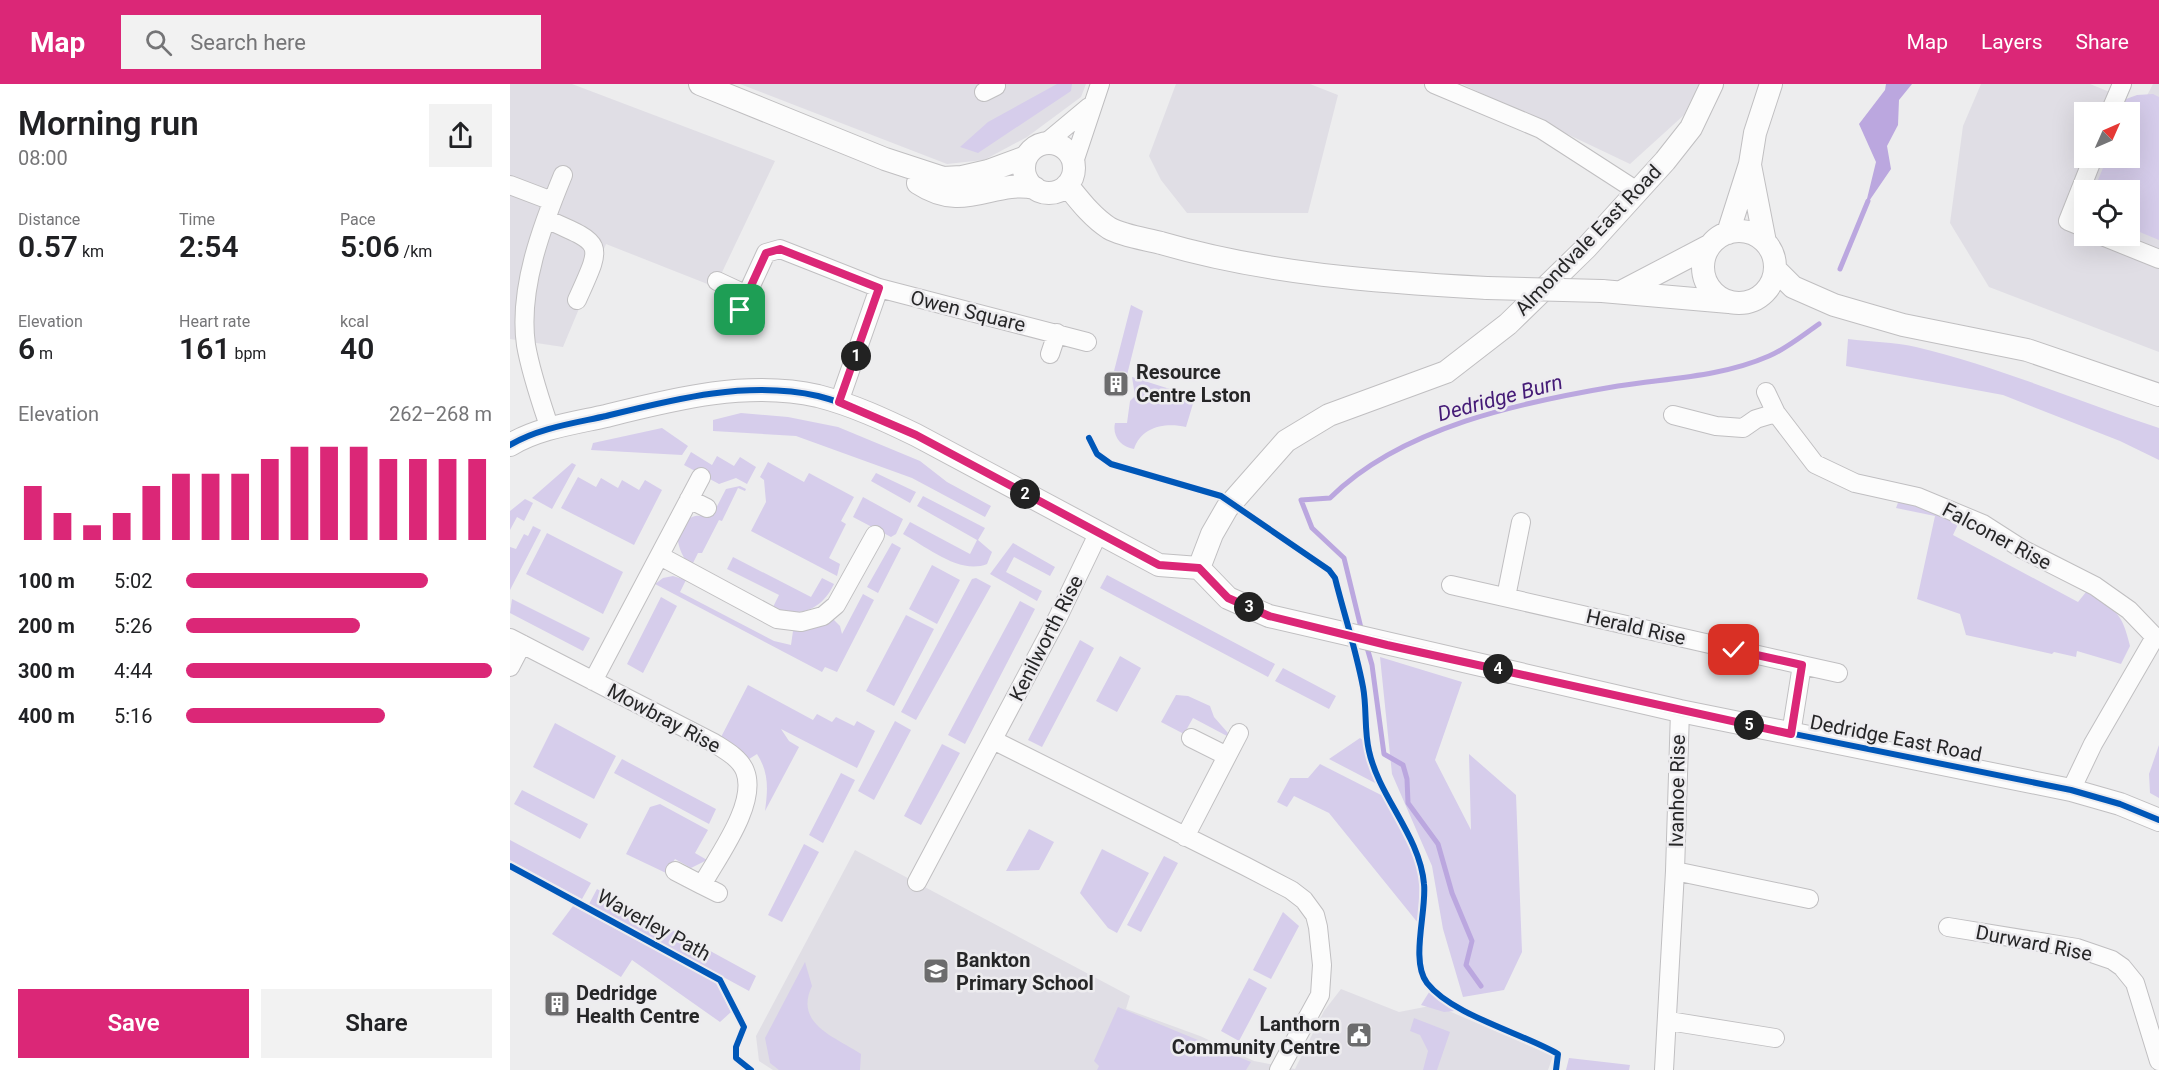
<!DOCTYPE html>
<html lang="en">
<head>
<meta charset="utf-8">
<style>
  :root { --surface:#fff; --page:#f2f2f2; --text:#202124; --muted:#757577; --accent:#db2777 }
  body { margin:0; font-family:Roboto,sans-serif; background:var(--page); color:var(--text); height:100vh; display:flex; flex-direction:column; font-size:22px; white-space:nowrap }
  * { box-sizing:border-box; margin:0 }
  p { font-size:20px; color:var(--muted) }
  .icon { flex:none; width:33px; height:33px; fill:none; stroke:currentColor; stroke-width:2; stroke-linecap:round; stroke-linejoin:round }
  .map { position:relative; flex:1; overflow:hidden }
  .side { display:flex; flex-direction:column; background:var(--surface); width:510px }
  .side>* { flex:none }
  .needle { width:39px; rotate:45deg }
  .controls { position:absolute; left:1564px; top:18px; display:grid; gap:12px }
  .controls a { display:grid; place-items:center; width:66px; height:66px; border-radius:0px; background:var(--surface); box-shadow:0 6px 24px #0002; font-size:30px }
  .pin { position:absolute; display:grid; place-items:center; width:51px; height:51px; color:#fff; margin:-26px; border-radius:12px; box-shadow:0 3px 9px #0006 }
  .km { position:absolute; width:30px; height:30px; margin:-15px; border-radius:50%; background:#222; color:#fff; font-size:16px; line-height:30px; text-align:center }
  .round { display:grid; place-items:center; flex:none; width:63px; height:63px; border-radius:0px; background:var(--page) }
  .overview { display:flex; align-items:center; justify-content:space-between; height:102px; padding:0 18px }
  h1 { font-size:33px; font-weight:600; line-height:45px }
  .figures { display:grid; grid-template-columns:repeat(3,1fr); gap:9px; height:102px; padding:6px 18px }
  .figures div { display:grid; align-content:center }
  .figures b { font-size:30px; font-weight:600 }
  .figures small { font-size:16px; font-weight:400 }
  .figures p { font-size:16px }
  .chart { height:168px; padding:12px 18px }
  .chart p { display:flex; justify-content:space-between }
  .chart svg { width:100%; height:108px; margin-top:6px; stroke:var(--accent); stroke-width:6 }
  .cta { display:flex; gap:12px; margin-top:auto; padding:12px 18px }
  .cta a { flex:1; height:69px; border-radius:0px; background:var(--accent); color:#fff; font-size:24px; font-weight:600; line-height:69px; text-align:center }
  .cta a+a { background:var(--page); color:var(--text) }
  ul { padding:0 18px; list-style:none; font-size:20px }
  li { display:grid; grid-template-columns:96px 72px 1fr; align-items:center; height:45px }
  li i { height:15px; border-radius:8px; background:var(--accent) }
  header { display:flex; align-items:center; gap:36px; box-sizing:border-box; height:84px; padding:0 30px; background:var(--accent); color:#fff }
  header strong { font-size:28px }
  nav { display:flex; gap:33px; margin-inline-start:auto; font-size:21px }
  .search { width:420px; height:54px; background:var(--page); display:flex; align-items:center; gap:15px; box-sizing:border-box; padding:0 21px; border-radius:0px; color:var(--muted); font-size:22px }
  main { display:flex; flex:1; min-height:0 }
  .map>svg:first-child { display:block }
</style>
</head>
<body>
<header>
<strong>Map</strong>
<div class="search"><svg class="icon" aria-label="search" viewBox="0 0 24 24"><circle cx="10" cy="10" r="6"/><path d="M15 15l6 6"/></svg>Search here</div>
<nav><a>Map</a><a>Layers</a><a>Share</a></nav>
</header>
<main>
<section class="side">
<div class="overview"><div><h1>Morning run</h1><p>08:00</p></div><a class="round"><svg class="icon" aria-label="share" viewBox="0 0 24 24"><path d="M12 15V3M7 8l5-5 5 5M5 13v7h14v-7"/></svg></a></div>
<div class="figures">
<div><p>Distance</p><b>0.57<small> km</small></b></div>
<div><p>Time</p><b>2:54</b></div>
<div><p>Pace</p><b>5:06<small> /km</small></b></div>
</div>
<div class="figures">
<div><p>Elevation</p><b>6<small> m</small></b></div>
<div><p>Heart rate</p><b>161<small> bpm</small></b></div>
<div><p>kcal</p><b>40</b></div>
</div>
<div class="chart"><p><span>Elevation</span>262–268 m</p>
<svg viewBox="0 0 160 44" preserveAspectRatio="none"><path d="M5 44V22M15 44V33M25 44V38M35 44V33M45 44V22M55 44V17M65 44V17M75 44V17M85 44V11M95 44V6M105 44V6M115 44V6M125 44V11M135 44V11M145 44V11M155 44V11"/></svg>
</div>
<ul>
<li><b>100 m</b>5:02<i style="width:79%"></i></li>
<li><b>200 m</b>5:26<i style="width:57%"></i></li>
<li><b>300 m</b>4:44<i style="width:100%"></i></li>
<li><b>400 m</b>5:16<i style="width:65%"></i></li>
</ul>
<div class="cta"><a>Save</a><a>Share</a></div>
</section>
<div class="map">
<svg width="1649" height="986" viewBox="0 0 1649 986">
  <rect width="100%" height="100%" fill="#ededee"/>
  <path fill="#e0dee5" d="M 0,0 L 62,0 L 265,77 L 205,203 L 96,160 L 53,263 L 0,255 Z
    M 230,0 L 576,0 L 571,13 L 517,53 L 474,76 L 437,80 Z
    M 666,0 L 800,0 L 828,11 L 798,129 L 677,129 L 651,96 L 639,72 Z
    M 952,0 L 1189,0 L 1174,31 L 1120,80 Z
    M 1471,0 L 1580,0 L 1632,21 L 1643,0 L 1649,0 L 1649,115 L 1620,28 L 1575,28 L 1575,74 L 1613,74 L 1601,106 L 1575,106 L 1575,152 L 1620,152 L 1620,135 L 1649,146 L 1649,268 L 1479,203 L 1440,139 L 1453,42 Z
    M 345,766 L 620,912 L 616,925 L 690,952 L 744,977 L 785,985 L 814,927 L 831,905 L 889,928 L 925,921 L 1043,972 L 1038,986 L 263,986 L 249,977 L 246,952 Z"/>
  <path fill="#d6cdeb" d="M 547,0 L 562,0 L 561,7 L 468,69 L 450,63 L 478,38 Z
    M 1643,10 L 1649,13 L 1649,156 L 1620,144 L 1620,106 L 1584,106 L 1597,74 L 1620,74 L 1620,28 L 1614,28 L 1616,22 L 1608,18 L 1627,11 Z
    M 621,221 L 633,227 L 617,291 L 604,287 Z
    M 1338,255 C 1360,258 1384,258 1406,263 C 1489,283 1568,317 1649,344 L 1649,376 L 1610,357 L 1493,311 L 1336,282 Z
    M 622,293 L 685,313 L 676,343 C 655,338 631,343 624,365 C 611,363 602,352 605,339 L 617,339 L 620,317 L 625,312 Z
    M 231,329 L 278,333 L 328,343 L 410,377 L 437,398 L 481,422 L 475,433 L 402,394 L 286,352 L 203,347 L 203,336 Z
    M 152,344 L 178,362 L 172,371 L 81,366 L 83,359 Z
    M 181,368 L 202,381 L 207,372 L 224,382 L 230,373 L 246,383 L 237,400 L 226,394 L 209,400 L 174,381 Z
    M 258,378 L 294,398 L 299,389 L 344,413 L 331,437 L 336,440 L 319,474 L 330,480 L 327,492 L 241,447 L 256,418 L 254,396 L 250,393 Z
    M 62,379 L 66,381 L 42,425 L 22,414 Z
    M 366,389 L 406,408 L 400,419 L 361,397 Z
    M 68,393 L 86,403 L 91,394 L 108,404 L 112,396 L 129,406 L 135,396 L 152,406 L 124,461 L 51,424 Z
    M 230,402 L 236,405 L 235,407 L 228,404 L 212,437 L 209,436 L 192,469 L 188,469 L 181,483 C 168,469 159,443 182,433 C 188,430 195,433 202,432 L 216,405 Z
    M 413,412 L 475,444 L 468,456 L 482,468 L 477,480 C 450,491 417,463 393,450 L 400,438 L 460,470 L 467,456 L 407,422 Z
    M 353,413 L 393,435 L 386,450 L 381,453 L 343,433 Z
    M 15,415 L 23,419 L 14,437 L 7,433 L 0,446 L 0,427 Z
    M 1389,416 L 1449,438 L 1443,451 L 1568,518 L 1576,508 C 1606,526 1612,528 1620,562 L 1611,580 L 1567,567 L 1566,573 L 1544,568 L 1542,570 L 1456,551 L 1450,530 L 1407,515 L 1425,432 L 1386,424 Z
    M 23,442 L 31,446 L 0,506 L 0,463 L 6,465 L 14,450 L 18,452 Z
    M 37,449 L 113,488 L 93,530 L 16,490 Z
    M 382,459 L 391,464 L 368,509 L 357,503 Z
    M 503,459 L 545,483 L 540,492 L 504,473 L 496,488 L 532,507 L 527,517 L 480,490 Z
    M 223,473 L 301,513 L 312,494 L 324,500 C 311,527 290,533 262,525 L 269,511 L 217,485 Z
    M 422,481 L 450,496 L 427,540 L 399,525 Z
    M 597,491 L 765,580 L 758,593 L 590,504 Z
    M 163,492 L 176,496 L 170,508 L 264,557 L 281,561 L 283,547 L 299,545 L 322,534 L 330,542 L 332,550 L 353,510 L 364,516 L 327,588 L 315,583 L 312,588 L 145,500 L 153,494 Z
    M 466,494 L 481,502 L 406,636 L 391,628 L 462,495 Z
    M 151,513 L 167,522 L 133,589 L 117,580 Z
    M 2,515 L 80,554 L 73,567 L 0,529 Z
    M 510,517 L 525,525 L 455,660 L 438,651 Z
    M 396,531 L 424,545 L 384,622 L 356,607 Z
    M 570,556 L 584,564 L 532,663 L 518,656 Z
    M 610,572 L 631,584 L 607,628 L 586,617 Z
    M 870,573 L 952,598 L 925,676 L 961,746 L 959,670 L 1006,711 L 1012,868 L 994,906 L 953,913 L 933,845 L 922,782 L 882,690 Z
    M 773,584 L 826,612 L 819,625 L 765,597 Z
    M 238,601 L 303,636 L 307,630 L 322,638 L 326,633 L 344,642 L 347,637 L 365,647 L 347,684 L 271,645 L 279,657 L 289,663 L 255,727 C 258,705 259,689 247,670 L 236,677 L 210,655 Z
    M 666,611 L 678,612 L 700,622 L 704,633 L 718,649 L 717,652 L 683,634 L 674,650 L 651,638 Z
    M 385,637 L 401,646 L 364,716 L 348,707 Z
    M 45,639 L 106,672 L 84,715 L 23,683 Z
    M 850,654 L 854,657 L 867,700 L 819,675 Z
    M 432,660 L 450,669 L 411,741 L 394,732 Z
    M 1649,661 L 1649,714 L 1640,709 L 1639,690 Z
    M 112,675 L 206,725 L 199,740 L 104,689 Z
    M 810,680 L 873,712 L 907,778 L 910,795 L 908,839 L 819,729 L 784,712 L 777,723 L 767,718 L 780,694 L 798,694 Z
    M 331,689 L 345,696 L 313,759 L 299,751 Z
    M 12,706 L 78,740 L 70,755 L 4,720 Z
    M 150,720 L 198,746 L 185,769 L 197,776 L 181,784 L 165,775 L 156,789 L 116,770 L 140,723 Z
    M 519,745 L 544,758 L 529,786 L 496,787 Z
    M 0,756 L 81,799 L 72,815 L 0,776 Z
    M 294,760 L 309,768 L 272,838 L 258,831 Z
    M 592,765 L 639,789 L 607,849 L 598,844 L 570,809 Z
    M 654,772 L 668,779 L 631,848 L 617,841 Z
    M 87,805 L 246,892 L 239,907 L 79,820 Z
    M 63,822 L 206,899 L 221,928 L 210,938 L 122,876 L 111,893 L 42,850 Z
    M 773,828 L 789,842 L 761,895 L 743,886 Z
    M 295,878 L 302,902 C 284,940 324,952 351,970 L 350,986 L 269,986 L 260,979 L 255,954 Z
    M 739,894 L 757,904 L 729,957 L 711,947 Z
    M 921,905 L 943,924 L 944,927 L 934,928 L 911,921 Z
    M 608,923 L 741,978 L 736,986 L 587,986 L 589,982 L 584,977 Z
    M 904,934 L 940,948 L 927,986 L 913,986 L 918,967 L 910,951 L 900,947 Z
    M 1059,974 L 1120,981 L 1119,986 L 1056,986 Z"/>
  <path fill="#bba7df" d="M 1376,0 L 1402,0 L 1389,16 L 1388,41 L 1377,62 L 1381,85 L 1355,123 L 1366,78 L 1349,40 L 1375,6 Z"/>
  <g fill="none" stroke-linecap="round" stroke-linejoin="round">
    <path stroke="#bba7df" stroke-width="5" d="M 1330,185 L 1358,117
      M 852,548 L 834,474 L 802,444 L 791,416 L 820,414 C 891,343 1012,318 1108,302 C 1159,294 1211,293 1259,272 C 1276,265 1293,251 1309,240
      M 856,560 L 862,581 L 874,670 L 893,681 L 897,695 L 898,719 L 928,760 L 942,809 L 962,857 L 956,881 L 971,902"/>
    <g stroke="#c0bfc1" stroke-width="20">
      <path id="minor" d="M 924,0 L 1031,45 L 1127,107
        M 474,8 L 486,2
        M 1600,28 L 1612,0
        M 537,58 L 579,23
        M 564,78 L 590,0
        M 0,101 L 42,117
        M 36,135 C 95,161 93,158 67,216
        M 1575,144 L 1558,137 L 1583,74
        M 1592,152 L 1649,175
        M 207,197 L 237,211
        M 226,234 L 256,169 L 270,165 L 369,204 L 577,258
        M 540,270 L 547,249
        M 1256,308 L 1266,329 L 1305,380 L 1345,399 L 1408,413 L 1473,440 L 1512,465 L 1585,502 L 1619,526 L 1645,553 L 1583,660 L 1561,706
        M 329,318 L 369,204
        M 1163,331 L 1206,342 L 1233,344 L 1246,335 L 1266,329
        M 40,345 C 31,318 21,290 16,261 C 8,205 32,142 53,91
        M 179,415 L 197,424
        M 150,472 L 267,535 L 291,538 L 313,532 L 326,521 L 365,451
        M 941,501 L 1292,581 L 1281,650
        M 996,513 L 1011,438
        M 0,554 L 204,659 C 215,666 230,674 235,687 C 248,719 208,772 192,801 L 208,809
        M 1292,581 L 1328,589
        M 0,583 L 12,560
        M 83,597 L 191,393
        M 681,654 L 717,672
        M 483,656 L 735,782 L 781,806 L 794,816 L 805,831 L 808,843 L 812,881 L 810,911 L 769,986
        M 675,753 L 729,649
        M 165,787 L 192,801
        M 1165,787 L 1299,815
        M 407,798 L 548,533 L 588,450
        M 1438,843 L 1567,864 L 1602,876 L 1612,883 L 1625,899 L 1649,977
        M 1159,937 L 1265,954
        M 1154,986 L 1165,787 L 1170,627"/>
    </g>
    <g stroke="#c0bfc1" stroke-width="24">
      <path id="tertiary" d="M 190,0 L 375,75 L 433,94 L 452,93 L 478,87 L 516,73
        M514 84a25 25 0 1 1 50 0a25 25 0 1 1-50 0Z
        M 1240,81 L 1255,158
        M 408,99 C 455,130 482,95 525,104
        M 557,101 C 570,117 582,133 599,144 C 613,152 636,155 651,159 C 757,190 868,198 977,204
        M1193 183a36 36 0 1 1 72 0a36 36 0 1 1-72 0Z
        M 1218,149 L 1240,80 L 1245,49 L 1261,0
        M 1265,185 L 1283,203 L 1324,221 L 1393,241 L 1517,266 L 1649,311
        M 1092,207 L 1219,218
        M 1113,207 L 1199,162
        M 0,361 C 28,344 65,339 96,332 C 164,315 238,296 308,312 C 343,321 375,336 406,351 L 649,481 L 689,484 L 718,514 L 759,532 L 1170,627 L 1561,706 L 1610,720 L 1649,736
        M 689,484 L 702,450 L 717,424 L 776,357 L 819,331 L 936,288 L 998,240 L 1076,164 L 1155,77 L 1181,44 L 1202,0"/>
    </g>
    <use href="#minor" stroke="#fcfcfc" stroke-width="18"/>
    <use href="#tertiary" stroke="#fcfcfc" stroke-width="22"/>
    <g stroke="#c0bfc1" stroke-width="24" stroke-linecap="butt">
      <path id="tertiary-bridge" d="M 977,204 L 1092,207"/>
    </g>
    <use href="#tertiary-bridge" stroke="#fcfcfc" stroke-width="22"/>
    <g stroke="#edecef" stroke-width="10">
      <path id="cycleway" d="M 579,354 L 587,370 L 601,380 L 711,412 L 819,486 L 825,494 C 834,530 846,566 853,603 C 857,624 854,646 859,667 C 869,713 910,752 914,800 C 917,826 900,877 917,899 C 942,931 1012,949 1048,970 L 1046,986
        M 0,361 C 28,344 65,339 96,332 C 164,315 238,296 308,312 C 343,321 375,336 406,351 L 649,481 L 689,484 L 718,514 L 759,532 L 1170,627 L 1561,706 L 1610,720 L 1649,736
        M 0,782 L 210,896 L 234,943 L 226,963 L 226,974 L 241,986"/>
    </g>
    <use href="#cycleway" stroke="#0057b8" stroke-width="6"/>
  </g>
  <g fill="none" stroke-linecap="round" stroke-linejoin="round">
    <g stroke="#fff" stroke-width="12">
      <path id="route" d="M 230,226 L 256,169 L 270,165 L 369,204 L 329,318 L 406,351 L 649,481 L 689,484 L 718,514 L 759,532 L 877,561 L 1281,650 L 1292,581 L 1224,566"/>
    </g>
    <use href="#route" stroke="#db2777" stroke-width="8"/>
  </g>
  <defs>
    <g id="building-square" transform="scale(1.35)"><rect x="-9" y="-9" width="18" height="18" rx="4" fill="#6c6c6d" stroke="#edecef"/><path d="M-4-6H4V6H1V3H-1V6H-4ZM-2.5-4.3h1.7v1.8h-1.7ZM.8-4.3h1.7v1.8H.8ZM-2.5-1h1.7V.8h-1.7ZM.8-1h1.7V.8H.8Z" fill="#fff"/></g>
    <g id="school-square" transform="scale(1.35)"><rect x="-9" y="-9" width="18" height="18" rx="4" fill="#6c6c6d" stroke="#edecef"/><path d="M0-5L7-2L0 1L-7-2ZM-4 1L0 2.5L4 1V4Q0 6-4 4Z" fill="#fff"/></g>
    <g id="civic-square" transform="scale(1.35)"><rect x="-9" y="-9" width="18" height="18" rx="4" fill="#6c6c6d" stroke="#edecef"/><path d="M-.6-6.5H3V-4.5H.6V-3L4-1V1h2V6H-6V1h2V-1L-.6-3ZM-1.2 2.5V6h2.4V2.5Z" fill="#fff"/></g>
  </defs>
  <g fill-rule="evenodd">
    <use href="#building-square" x="606" y="300"/>
    <use href="#school-square" x="426" y="887"/>
    <use href="#building-square" x="47" y="920"/>
    <use href="#civic-square" x="849" y="951"/>
  </g>
  <g text-anchor="middle" dominant-baseline="central" stroke-width="5" stroke-linejoin="round" paint-order="stroke">
    <g font-size="20" fill="#262627" stroke="#edecef">
      <text transform="translate(1078 156) rotate(-46)">Almondvale East Road</text>
      <text transform="translate(458 227) rotate(14)">Owen Square</text>
      <text transform="translate(1487 452) rotate(28)">Falconer Rise</text>
      <text transform="translate(1126 543) rotate(13)">Herald Rise</text>
      <text transform="translate(536 554) rotate(-63)">Kenilworth Rise</text>
      <text transform="translate(154 634) rotate(28)">Mowbray Rise</text>
      <text transform="translate(1386 654) rotate(11)">Dedridge East Road</text>
      <text transform="translate(1167 707) rotate(-89)">Ivanhoe Rise</text>
      <text transform="translate(144 841) rotate(29)">Waverley Path</text>
      <text transform="translate(1524 859) rotate(11)">Durward Rise</text>
    </g>
    <g font-size="20" font-weight="bold" fill="#262627" stroke="#edecef" text-anchor="start">
      <text x="626" y="288">Resource<tspan x="626" dy="23">Centre Lston</tspan></text>
      <text x="446" y="876">Bankton<tspan x="446" dy="23">Primary School</tspan></text>
      <text x="66" y="909">Dedridge<tspan x="66" dy="23">Health Centre</tspan></text>
      <text x="830" y="940" text-anchor="end">Lanthorn<tspan x="830" dy="23">Community Centre</tspan></text>
    </g>
    <g font-size="21" font-style="italic" fill="#441a76" stroke="#edecef">
      <text transform="translate(990 314) rotate(-15)">Dedridge Burn</text>
    </g>
  </g>
</svg>
<div class="controls">
<a><svg class="needle" viewBox="-14 -14 28 28"><path d="M0-13l5 13h-10z" fill="#e53935"/><path d="M0 13l5-13h-10z" fill="#757577"/></svg></a>
<a><svg class="icon" aria-label="locate" viewBox="0 0 24 24"><circle cx="12" cy="12" r="6"/><path d="M12 2v4M12 18v4M2 12h4M18 12h4"/></svg></a>
</div>
<div class="pin" style="left:230px;top:226px;background:#1e9e55"><svg class="icon" aria-label="arrive" viewBox="0 0 24 24"><path d="M6 21V4h12l-3 4 3 4H6"/></svg></div>
<div class="pin" style="left:1224px;top:566px;background:#d93025"><svg class="icon" aria-label="check" viewBox="0 0 24 24"><path d="M5 12l5 5 9-10"/></svg></div>
<b class="km" style="left:346px;top:272px">1</b>
<b class="km" style="left:515px;top:410px">2</b>
<b class="km" style="left:739px;top:523px">3</b>
<b class="km" style="left:988px;top:585px">4</b>
<b class="km" style="left:1239px;top:641px">5</b>
</div>
</main>
</body>
</html>
